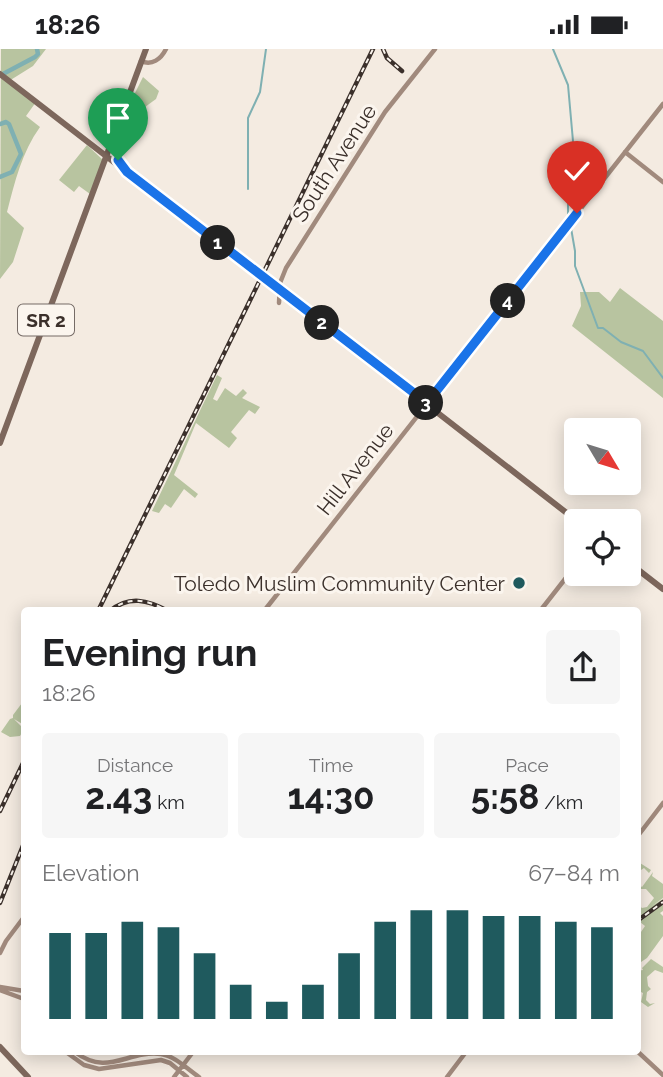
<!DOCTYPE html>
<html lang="en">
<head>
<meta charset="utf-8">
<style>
  :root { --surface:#fff; --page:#f6f6f6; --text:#202124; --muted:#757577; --accent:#1f5a5e }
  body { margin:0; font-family:Raleway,sans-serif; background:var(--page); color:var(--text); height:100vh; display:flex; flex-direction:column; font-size:26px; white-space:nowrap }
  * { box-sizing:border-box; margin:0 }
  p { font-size:23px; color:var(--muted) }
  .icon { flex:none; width:38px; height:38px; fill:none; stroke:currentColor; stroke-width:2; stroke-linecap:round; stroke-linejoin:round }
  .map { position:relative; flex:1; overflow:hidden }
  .details { position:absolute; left:21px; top:558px; width:620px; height:448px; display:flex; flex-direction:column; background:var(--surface); border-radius:7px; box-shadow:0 4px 18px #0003 }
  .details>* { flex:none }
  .needle { width:46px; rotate:128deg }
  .buttons { position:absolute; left:564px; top:369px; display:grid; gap:14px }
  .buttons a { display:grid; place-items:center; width:77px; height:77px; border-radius:7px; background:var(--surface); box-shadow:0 4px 18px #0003; font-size:35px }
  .pin { position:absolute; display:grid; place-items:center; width:60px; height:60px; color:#fff; margin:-72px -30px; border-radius:50% 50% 50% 0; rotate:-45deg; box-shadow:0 0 7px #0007 }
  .pin .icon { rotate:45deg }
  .km { position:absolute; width:35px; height:35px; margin:-18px; border-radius:50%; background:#222; color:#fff; font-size:19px; line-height:35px; text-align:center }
  .round { display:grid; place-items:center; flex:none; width:74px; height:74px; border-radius:7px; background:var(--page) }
  .head { display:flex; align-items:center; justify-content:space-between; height:119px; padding:0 21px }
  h1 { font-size:38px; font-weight:700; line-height:52px }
  .metrics { display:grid; grid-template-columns:repeat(3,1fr); gap:10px; height:119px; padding:7px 21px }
  .metrics div { display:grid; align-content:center; border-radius:7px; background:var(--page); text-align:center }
  .metrics b { font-size:35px; font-weight:700 }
  .metrics small { font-size:19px; font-weight:400 }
  .metrics p { font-size:19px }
  .chart { height:196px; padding:14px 21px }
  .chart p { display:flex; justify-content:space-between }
  .chart svg { width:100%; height:126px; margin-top:7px; stroke:var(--accent); stroke-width:6 }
  .status { display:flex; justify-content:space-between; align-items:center; height:49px; padding:0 35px; background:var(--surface); direction:ltr }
  .status svg { height:19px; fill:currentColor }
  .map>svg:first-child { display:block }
</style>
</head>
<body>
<div class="status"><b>18:26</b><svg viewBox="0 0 49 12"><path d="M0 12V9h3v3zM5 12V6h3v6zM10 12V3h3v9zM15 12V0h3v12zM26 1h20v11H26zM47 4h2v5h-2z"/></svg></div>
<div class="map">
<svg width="663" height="1028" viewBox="0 0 663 1028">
  <rect width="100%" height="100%" fill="#f4ebe1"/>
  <path fill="#b8c4a0" d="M 1,0 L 46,0 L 33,17 L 9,32 L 36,53 L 26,67 L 40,78 C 22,103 15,132 7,163 L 24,179 L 13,213 L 0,230 Z
    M 143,28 L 159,42 L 156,50 L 145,58 L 133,48 Z
    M 87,96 L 103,111 L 90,145 L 79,137 L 74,143 L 59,131 Z
    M 620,239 L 663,272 L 663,349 L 572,277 L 581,257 L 580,243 L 599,243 L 610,253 Z
    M 217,326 L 222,329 L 213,350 L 217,352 L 225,339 L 236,347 L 243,340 L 247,344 L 242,349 L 260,358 L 255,365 L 249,361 L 231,383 L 237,389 L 229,399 L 196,374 L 174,426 L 198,445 L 195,449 L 184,440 L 171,459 L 165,455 L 159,464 L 152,462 Z
    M 22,654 L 24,655 L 24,676 L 14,670 L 24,680 L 20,687 L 10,688 L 1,683 L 10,670 L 13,669 L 13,666 Z
    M 640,814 L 651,821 L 649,824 L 644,819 L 641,821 L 638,835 L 642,838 L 653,823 L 652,827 L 663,835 L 663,849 L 652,857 L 663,850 L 663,852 L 637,871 L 637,862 L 639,859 L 637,855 L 642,859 L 647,858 L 654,849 L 646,840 L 637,840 L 637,815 Z
    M 663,854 L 663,862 L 660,864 L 663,867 L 663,887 L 647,909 L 638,915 L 637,889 L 645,877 L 640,873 L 637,875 L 637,873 Z
    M 651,910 L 663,918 L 663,924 L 655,921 L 647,928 L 648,937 L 651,940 L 647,943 L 646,951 L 650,955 L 655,954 L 648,958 L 641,953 L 643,944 L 637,941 L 637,930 L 639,928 L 637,922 L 643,921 L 642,919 Z"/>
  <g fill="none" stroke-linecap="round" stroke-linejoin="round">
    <path stroke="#7fb0b2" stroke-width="2" d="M 553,0 L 568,36 L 576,126
      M 248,140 L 248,69 L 260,43 L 266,0
      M 568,169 L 568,145 L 573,135
      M 571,179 L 575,202 L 575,217 L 598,279 L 603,279 L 621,293 L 643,302 L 663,329"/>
    <path stroke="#7fb0b2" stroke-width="4.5" d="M 1,26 L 35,8 L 38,5 L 37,0
      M 0,75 L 6,73 L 9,75 L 21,105 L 12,123 L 0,128"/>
    <path stroke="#a18a7d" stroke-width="4.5" d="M 141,12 C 152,17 161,10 166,0
      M 625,103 L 663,133
      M 279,254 L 280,234 L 286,219 L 385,63 L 435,0
      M 264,562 L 663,55
      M 540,562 L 576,516
      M 637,788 L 663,754
      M 0,904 L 6,892 L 24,868
      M 0,938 L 24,942
      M 0,941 L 24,950
      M 637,1002 L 663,1026
      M 66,1003 L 84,1016 L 99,1020 L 161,1011 L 170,1014 L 187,1028
      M 75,1003 C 108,1028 127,1001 161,1005 C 175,1007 187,1020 199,1028
      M 174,1028 L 193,1003
      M 447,1028 L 466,1003"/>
    <path stroke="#7d675c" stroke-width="6" d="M 0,25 L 251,219
      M 286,246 L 577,472
      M 0,394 L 146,0
      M 628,513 L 663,540
      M 0,998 L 28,1028"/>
    <g stroke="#3b302b" stroke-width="4.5">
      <path id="rail" d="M 383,0 L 387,9 L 402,22
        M 98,562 L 373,0
        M 110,562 C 129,546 148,551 168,562
        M 0,762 L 24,712
        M 0,854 L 24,794
        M 637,872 L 663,853"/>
    </g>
    <use href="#rail" stroke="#fbf5ee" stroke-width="2" stroke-dasharray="5" stroke-linecap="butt"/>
    <path stroke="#7d675c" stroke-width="6" d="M 251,219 L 286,246"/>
  </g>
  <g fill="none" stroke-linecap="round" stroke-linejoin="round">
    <g stroke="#fff" stroke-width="14">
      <path id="route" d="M 118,111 L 127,123 L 427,354 L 577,164"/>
    </g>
    <use href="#route" stroke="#1a73e8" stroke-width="9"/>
  </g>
  <circle fill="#1f5a5e" stroke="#fbf5ee" stroke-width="2.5" cx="519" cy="534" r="7"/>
  <g text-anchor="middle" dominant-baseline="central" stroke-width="6" stroke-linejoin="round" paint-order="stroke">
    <rect fill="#fbf5ee" stroke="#756b66" stroke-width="2" x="18" y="255.5" width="56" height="31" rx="5"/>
    <g font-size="19" font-weight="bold" fill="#3b302b">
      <text x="46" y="271">SR 2</text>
    </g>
    <g font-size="21" fill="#3b302b" stroke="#fbf5ee">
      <text transform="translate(334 114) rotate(-57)">South Avenue</text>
      <text transform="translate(355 420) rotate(-52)">Hill Avenue</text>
    </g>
    <g font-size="21" fill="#3b302b" stroke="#fbf5ee" text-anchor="end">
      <text x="505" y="534">Toledo Muslim Community Center</text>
    </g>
  </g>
</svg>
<div class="buttons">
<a><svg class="needle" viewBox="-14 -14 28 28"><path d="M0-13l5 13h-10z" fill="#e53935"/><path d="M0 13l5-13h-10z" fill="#757577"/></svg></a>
<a><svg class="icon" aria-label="locate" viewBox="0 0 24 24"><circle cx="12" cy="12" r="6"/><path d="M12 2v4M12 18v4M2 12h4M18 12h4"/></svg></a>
</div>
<div class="pin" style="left:118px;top:111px;background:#1e9e55"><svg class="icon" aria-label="arrive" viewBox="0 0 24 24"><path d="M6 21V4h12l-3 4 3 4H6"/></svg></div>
<div class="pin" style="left:577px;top:164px;background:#d93025"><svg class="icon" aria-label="check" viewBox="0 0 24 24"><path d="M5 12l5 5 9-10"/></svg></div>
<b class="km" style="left:218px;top:194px">1</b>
<b class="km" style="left:322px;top:274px">2</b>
<b class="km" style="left:426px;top:354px">3</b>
<b class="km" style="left:508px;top:252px">4</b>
<section class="details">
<div class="head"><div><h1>Evening run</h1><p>18:26</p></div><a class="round"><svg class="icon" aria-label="share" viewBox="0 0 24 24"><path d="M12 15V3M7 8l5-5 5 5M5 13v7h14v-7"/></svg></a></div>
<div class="metrics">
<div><p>Distance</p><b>2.43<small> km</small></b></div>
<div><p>Time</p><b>14:30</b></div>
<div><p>Pace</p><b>5:58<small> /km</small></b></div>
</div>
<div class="chart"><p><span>Elevation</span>67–84 m</p>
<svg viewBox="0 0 160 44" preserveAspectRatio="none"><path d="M5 44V14M15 44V14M25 44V10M35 44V12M45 44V21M55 44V32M65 44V38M75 44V32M85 44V21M95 44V10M105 44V6M115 44V6M125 44V8M135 44V8M145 44V10M155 44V12"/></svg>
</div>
</section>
</div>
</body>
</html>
